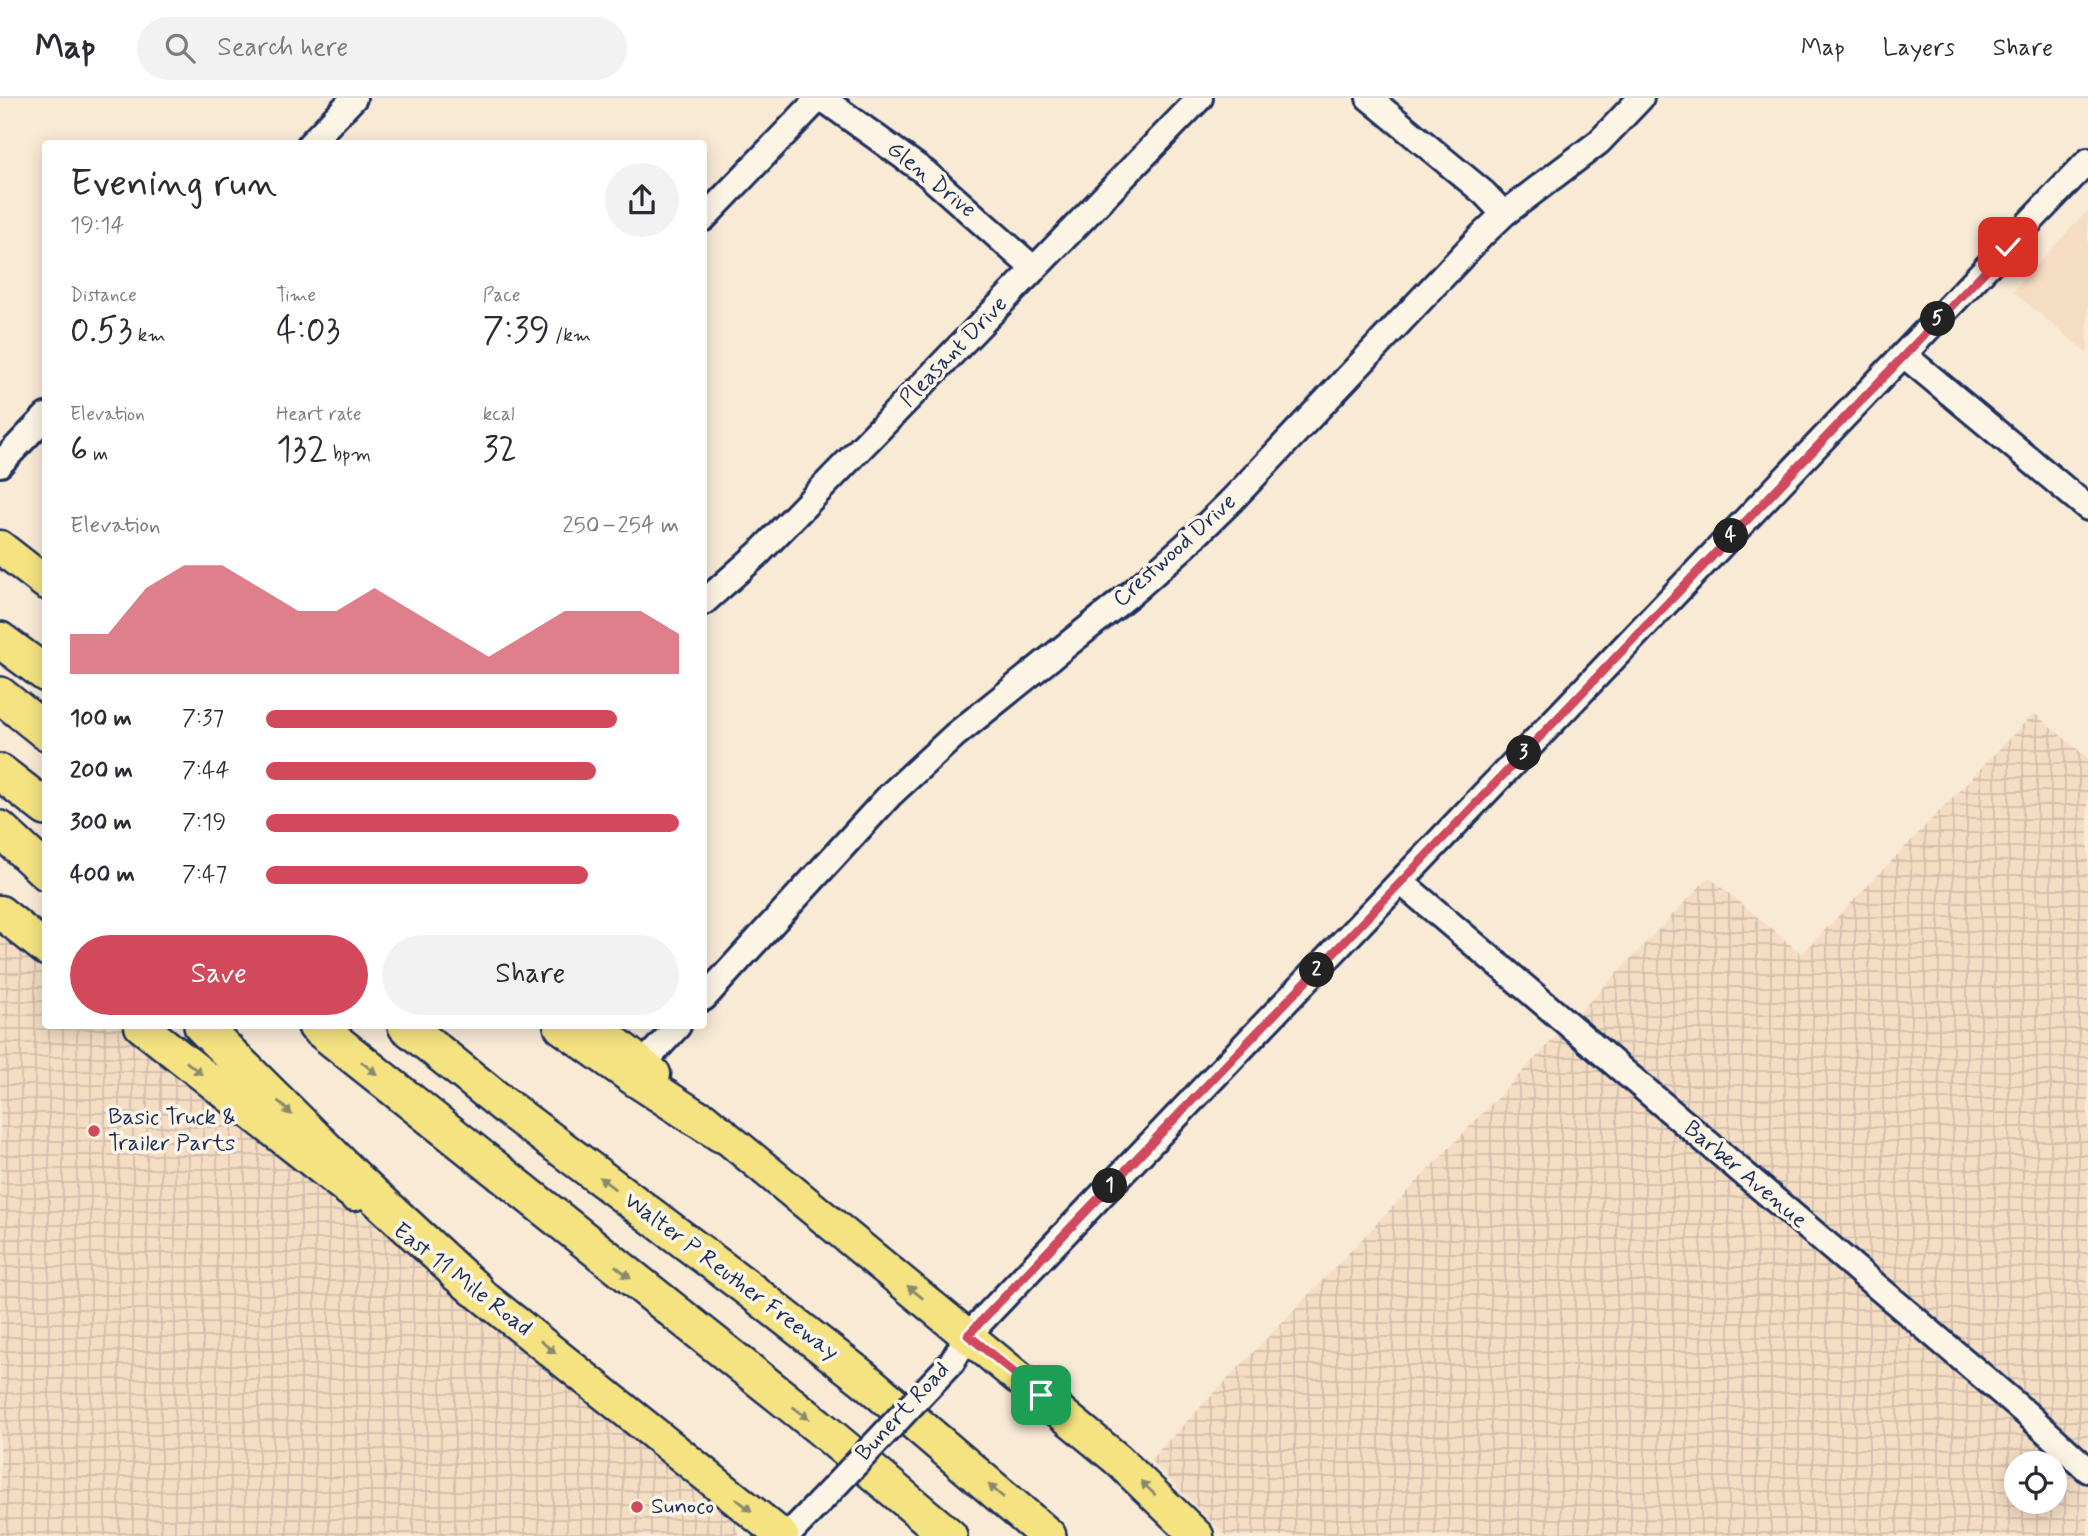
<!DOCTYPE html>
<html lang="en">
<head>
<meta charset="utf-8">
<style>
  :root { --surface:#fff; --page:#f2f2f3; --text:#2b2b33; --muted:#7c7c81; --line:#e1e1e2; --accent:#d1495b }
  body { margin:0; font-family:Mynerve,sans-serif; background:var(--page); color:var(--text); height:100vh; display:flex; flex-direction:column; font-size:26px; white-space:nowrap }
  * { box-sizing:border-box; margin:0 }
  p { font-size:23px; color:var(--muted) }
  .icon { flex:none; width:38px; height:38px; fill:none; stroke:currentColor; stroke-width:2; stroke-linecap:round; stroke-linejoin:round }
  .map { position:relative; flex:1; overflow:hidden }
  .drawer { position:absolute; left:42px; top:42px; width:665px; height:889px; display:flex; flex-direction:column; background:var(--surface); border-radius:7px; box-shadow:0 4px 18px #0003 }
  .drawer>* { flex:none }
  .fabs { position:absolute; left:2004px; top:1353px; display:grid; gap:14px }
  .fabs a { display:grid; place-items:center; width:63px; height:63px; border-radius:50%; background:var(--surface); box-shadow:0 4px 18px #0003; font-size:35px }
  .pin { position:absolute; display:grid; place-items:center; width:60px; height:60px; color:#fff; margin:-30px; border-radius:14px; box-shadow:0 4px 10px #0006 }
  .km { position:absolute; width:35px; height:35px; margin:-18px; border-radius:50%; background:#222; color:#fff; font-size:19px; line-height:35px; text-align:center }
  .round { display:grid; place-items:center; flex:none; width:74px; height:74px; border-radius:37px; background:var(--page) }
  .summary { display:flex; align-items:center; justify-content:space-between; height:119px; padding:0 28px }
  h1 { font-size:38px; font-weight:600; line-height:52px }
  .metrics { display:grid; grid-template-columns:repeat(3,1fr); gap:10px; height:119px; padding:7px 28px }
  .metrics div { display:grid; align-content:center }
  .metrics b { font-size:35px; font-weight:600 }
  .metrics small { font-size:19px; font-weight:400 }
  .metrics p { font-size:19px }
  .chart { height:196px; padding:14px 28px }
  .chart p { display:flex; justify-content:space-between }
  .chart svg { width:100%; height:126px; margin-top:7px; fill:var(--accent); opacity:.7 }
  .cta { display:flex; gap:14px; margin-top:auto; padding:14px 28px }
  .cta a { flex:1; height:80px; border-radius:42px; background:var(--accent); color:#fff; font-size:28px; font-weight:600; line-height:80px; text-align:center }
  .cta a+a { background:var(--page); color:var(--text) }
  ul { padding:0 28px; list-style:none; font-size:23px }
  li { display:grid; grid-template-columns:112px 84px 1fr; align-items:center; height:52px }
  li i { height:18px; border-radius:9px; background:var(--accent) }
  header { display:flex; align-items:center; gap:42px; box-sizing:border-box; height:98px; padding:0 35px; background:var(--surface); border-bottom:2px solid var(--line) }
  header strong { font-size:33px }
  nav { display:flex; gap:38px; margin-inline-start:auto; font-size:24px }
  .search { width:490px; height:63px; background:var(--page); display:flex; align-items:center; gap:18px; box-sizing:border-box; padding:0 24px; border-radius:38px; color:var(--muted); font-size:26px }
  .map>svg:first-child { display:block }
</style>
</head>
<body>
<header>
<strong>Map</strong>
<div class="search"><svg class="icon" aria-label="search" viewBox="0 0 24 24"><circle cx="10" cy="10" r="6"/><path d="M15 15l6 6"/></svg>Search here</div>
<nav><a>Map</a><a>Layers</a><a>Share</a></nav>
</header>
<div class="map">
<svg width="2088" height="1438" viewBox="0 0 2088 1438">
  <defs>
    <pattern id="industrial-grid" width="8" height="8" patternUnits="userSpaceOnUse" patternTransform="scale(1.75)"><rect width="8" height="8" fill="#f5ddc4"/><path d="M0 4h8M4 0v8" fill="none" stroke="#d1beab"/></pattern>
  </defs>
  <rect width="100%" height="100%" fill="#f9ead6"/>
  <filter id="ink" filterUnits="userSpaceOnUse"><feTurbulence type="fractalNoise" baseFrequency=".0143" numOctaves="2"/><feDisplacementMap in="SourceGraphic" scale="14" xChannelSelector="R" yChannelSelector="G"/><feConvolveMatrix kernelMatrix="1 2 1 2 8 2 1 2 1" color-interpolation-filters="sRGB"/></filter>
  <g filter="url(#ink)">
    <path fill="#f5ddc4" d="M 2088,112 L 2088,256 L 2012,193 Z"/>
    <path fill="url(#industrial-grid)" fill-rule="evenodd" d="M 2034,615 L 2088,660 L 2088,1438 L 1226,1438 L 1150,1362 L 1709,779 L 1802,856 ZM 2016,1365 L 2054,1365 L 2054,1404 L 2016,1404 Z
      M 0,827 L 45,864 L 46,928 L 125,928 L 234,1016 L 455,1189 L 731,1416 L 739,1433 L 739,1438 L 0,1438 Z"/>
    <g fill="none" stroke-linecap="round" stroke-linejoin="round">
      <g stroke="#1b2f5e" stroke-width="30">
        <path id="minor" d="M 822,0 L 926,75 L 1034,171
          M 1369,0 L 1484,95 L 1504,116
          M 310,46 L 354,0
          M 704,120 L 819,0
          M 1904,257 L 2088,410
          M 0,366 L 46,318
          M 704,504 L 759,455 L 1200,0
          M 1401,784 L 2028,1317 L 2088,1372
          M 704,900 L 890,697 L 955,637 L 1134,493 L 1186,447 L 1232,402 L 1481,138 L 1504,116 L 1599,44 L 1641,0
          M 643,966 L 678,928
          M 952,1264 L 968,1237 L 2088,63
          M 787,1438 L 818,1406"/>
      </g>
      <g stroke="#1b2f5e" stroke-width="37">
        <path id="major" d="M 0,449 L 46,485
          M 0,814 L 46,851
          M 141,928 L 354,1096
          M 595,928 L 654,976
          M 703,1020 L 1117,1361 L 1197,1438
          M 455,1176 L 782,1438"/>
      </g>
      <g stroke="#1b2f5e" stroke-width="40">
        <path id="highway" d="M 0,542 L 46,576
          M 0,597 L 46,634
          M 0,674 L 46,710
          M 0,731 L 46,774
          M 202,928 L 355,1080 L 475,1191
          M 316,928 L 818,1328 L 949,1438
          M 406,928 L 505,1008 L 750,1192 L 864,1281 L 1048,1438
          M 562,928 L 635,980 L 721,1036"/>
      </g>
      <use href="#minor" stroke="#fcf5e5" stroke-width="24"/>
      <use href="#major" stroke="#f5e381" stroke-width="32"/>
      <use href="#highway" stroke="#f5e381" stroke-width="35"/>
      <g stroke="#1b2f5e" stroke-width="30" stroke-linecap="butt">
        <path id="minor-bridge" d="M 818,1406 L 952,1264"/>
      </g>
      <use href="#minor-bridge" stroke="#fcf5e5" stroke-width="24"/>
    </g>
    <defs><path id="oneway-solid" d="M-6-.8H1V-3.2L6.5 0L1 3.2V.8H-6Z" transform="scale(1.75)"/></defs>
    <g fill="#888970">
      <use href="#oneway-solid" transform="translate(194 970) rotate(39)"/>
      <use href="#oneway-solid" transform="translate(369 970) rotate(39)"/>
      <use href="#oneway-solid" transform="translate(285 1010) rotate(45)"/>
      <use href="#oneway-solid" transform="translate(607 1085) rotate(-143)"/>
      <use href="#oneway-solid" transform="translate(623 1174) rotate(39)"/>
      <use href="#oneway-solid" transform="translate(915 1194) rotate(-141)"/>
      <use href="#oneway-solid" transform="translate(548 1249) rotate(39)"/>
      <use href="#oneway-solid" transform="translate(801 1315) rotate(38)"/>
      <use href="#oneway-solid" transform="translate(1148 1390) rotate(-136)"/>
      <use href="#oneway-solid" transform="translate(996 1393) rotate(-139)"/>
      <use href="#oneway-solid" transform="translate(744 1407) rotate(39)"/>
    </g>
  </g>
  <g fill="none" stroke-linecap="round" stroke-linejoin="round" filter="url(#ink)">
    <g stroke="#fff" stroke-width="14">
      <path id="route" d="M 1041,1297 L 968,1237 L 2008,149"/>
    </g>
    <use href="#route" stroke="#d1495b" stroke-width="9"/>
  </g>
  <g fill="#d1495b" stroke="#fcf5e5" stroke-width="2.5">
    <circle cx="94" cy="1033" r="7"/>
    <circle cx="637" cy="1409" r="7"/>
  </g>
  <g text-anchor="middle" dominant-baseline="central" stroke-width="7" stroke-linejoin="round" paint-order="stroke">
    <g font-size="23" fill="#1b2f5e" stroke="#fcf5e5">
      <text transform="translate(931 82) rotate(39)">Glen Drive</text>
      <text transform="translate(954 254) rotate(-46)">Pleasant Drive</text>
      <text transform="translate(1175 453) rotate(-42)">Crestwood Drive</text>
      <text transform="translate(1745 1077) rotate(40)">Barber Avenue</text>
      <text transform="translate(731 1179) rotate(37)">Walter P Reuther Freeway</text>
      <text transform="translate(462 1182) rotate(38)">East 11 Mile Road</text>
      <text transform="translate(903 1314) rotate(-47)">Bunert Road</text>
    </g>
    <g font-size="23" fill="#1b2f5e" stroke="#fcf5e5" text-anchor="start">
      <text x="108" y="1020">Basic Truck &amp;<tspan x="108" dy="26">Trailer Parts</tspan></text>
      <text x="651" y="1409">Sunoco</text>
    </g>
  </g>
</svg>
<div class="fabs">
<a><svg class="icon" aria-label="locate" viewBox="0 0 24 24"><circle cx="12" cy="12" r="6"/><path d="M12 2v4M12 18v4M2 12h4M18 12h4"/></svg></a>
</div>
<div class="pin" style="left:1041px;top:1297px;background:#1e9e55"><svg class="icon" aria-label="arrive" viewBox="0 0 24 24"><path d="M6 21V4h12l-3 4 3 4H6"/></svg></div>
<div class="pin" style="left:2008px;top:149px;background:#d93025"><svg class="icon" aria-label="check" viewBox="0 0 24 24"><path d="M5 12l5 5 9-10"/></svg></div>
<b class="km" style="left:1110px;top:1088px">1</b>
<b class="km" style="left:1317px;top:872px">2</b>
<b class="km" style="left:1524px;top:655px">3</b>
<b class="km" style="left:1731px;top:438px">4</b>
<b class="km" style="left:1938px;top:221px">5</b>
<section class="drawer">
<div class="summary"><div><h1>Evening run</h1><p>19:14</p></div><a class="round"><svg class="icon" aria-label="share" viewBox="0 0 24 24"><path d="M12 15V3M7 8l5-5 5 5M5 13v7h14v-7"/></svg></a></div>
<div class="metrics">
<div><p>Distance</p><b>0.53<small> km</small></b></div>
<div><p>Time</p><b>4:03</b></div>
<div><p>Pace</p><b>7:39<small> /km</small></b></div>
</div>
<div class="metrics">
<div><p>Elevation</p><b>6<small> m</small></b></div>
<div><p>Heart rate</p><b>132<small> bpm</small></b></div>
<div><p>kcal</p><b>32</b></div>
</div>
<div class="chart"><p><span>Elevation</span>250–254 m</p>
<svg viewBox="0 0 160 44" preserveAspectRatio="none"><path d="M0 44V30L10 30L20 14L30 6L40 6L50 14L60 22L70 22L80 14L90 22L100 30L110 38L120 30L130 22L140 22L150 22L160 30V44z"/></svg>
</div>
<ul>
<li><b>100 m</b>7:37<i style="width:85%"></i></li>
<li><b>200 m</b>7:44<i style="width:80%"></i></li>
<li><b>300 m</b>7:19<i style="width:100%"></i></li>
<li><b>400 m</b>7:47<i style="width:78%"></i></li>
</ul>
<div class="cta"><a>Save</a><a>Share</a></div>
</section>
</div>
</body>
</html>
